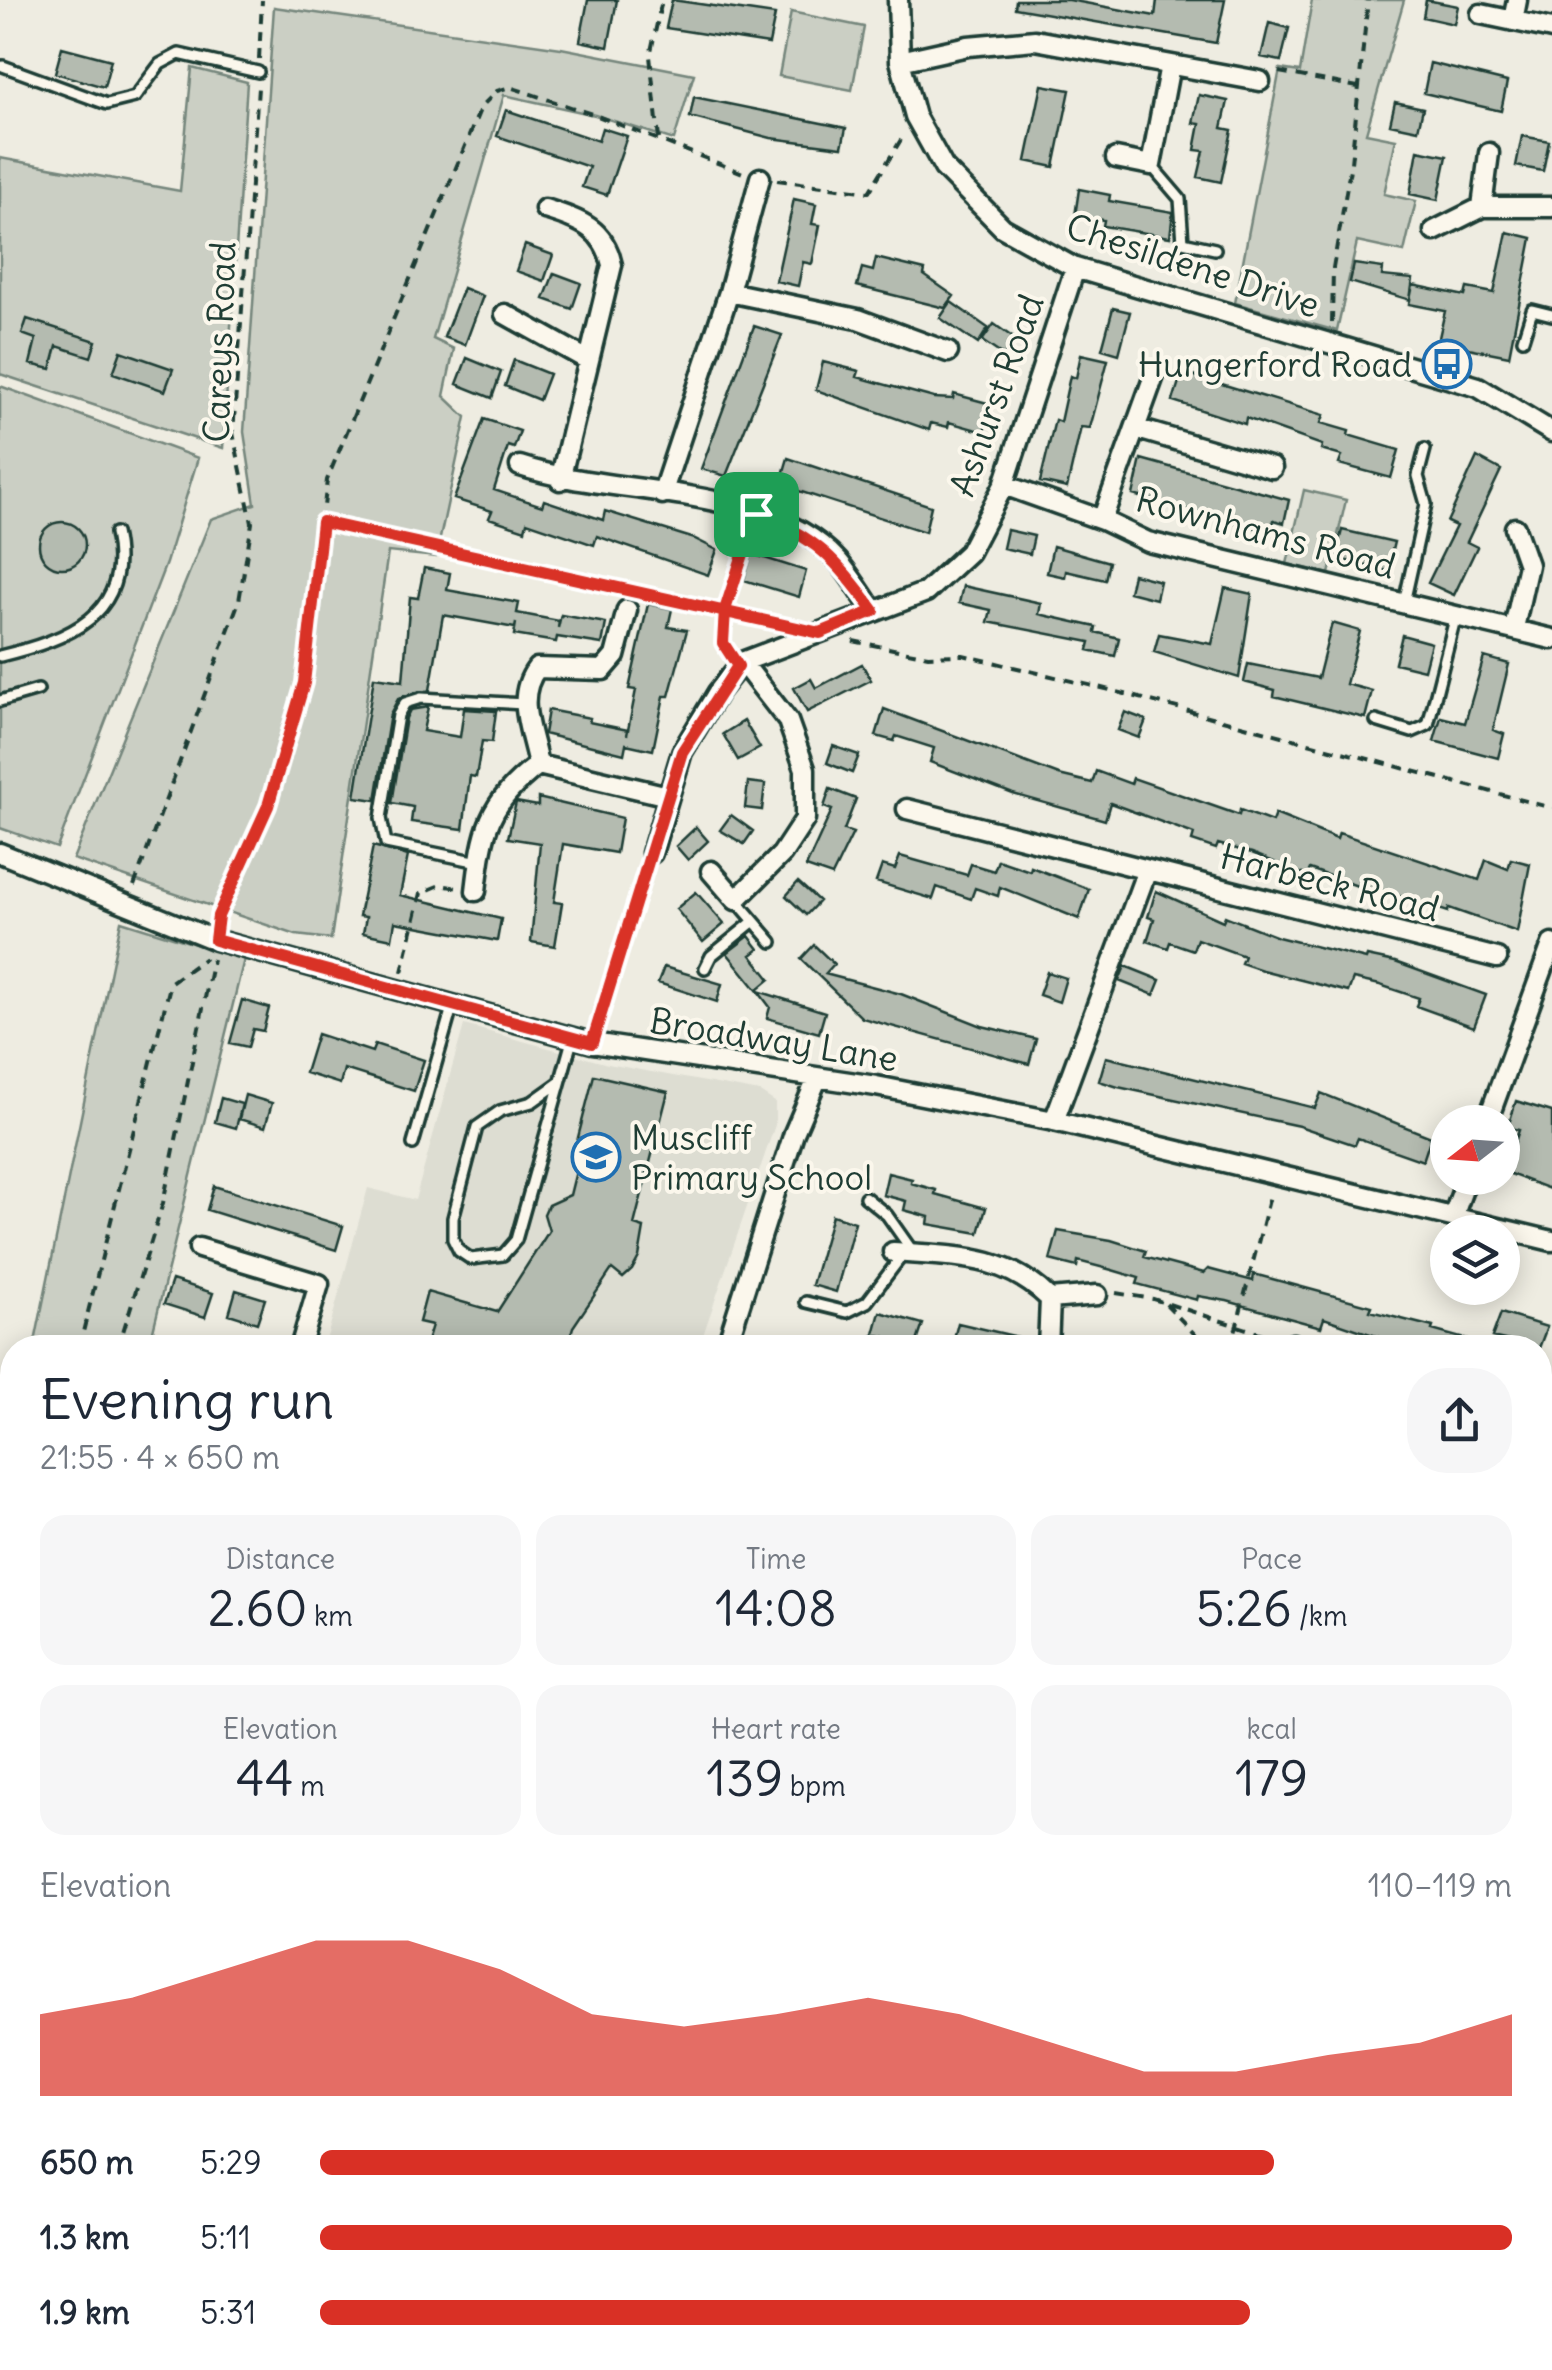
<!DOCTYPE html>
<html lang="en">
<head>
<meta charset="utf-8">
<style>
  :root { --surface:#fff; --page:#f6f6f7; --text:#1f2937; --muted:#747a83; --accent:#d93025 }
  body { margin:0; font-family:Delius,sans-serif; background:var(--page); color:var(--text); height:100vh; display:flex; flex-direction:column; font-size:38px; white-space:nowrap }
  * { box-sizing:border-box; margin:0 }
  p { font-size:32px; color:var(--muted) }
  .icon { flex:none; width:55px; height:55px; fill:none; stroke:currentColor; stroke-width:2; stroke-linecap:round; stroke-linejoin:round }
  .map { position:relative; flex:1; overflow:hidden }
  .side { position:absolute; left:0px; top:1335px; width:1552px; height:1035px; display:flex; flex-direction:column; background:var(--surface); border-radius:40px 40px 0 0; box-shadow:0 5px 25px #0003 }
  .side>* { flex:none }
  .needle { width:65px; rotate:253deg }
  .buttons { position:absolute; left:1430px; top:1105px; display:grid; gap:20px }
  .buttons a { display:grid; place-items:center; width:90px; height:90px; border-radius:50%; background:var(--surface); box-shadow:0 5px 25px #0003; font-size:50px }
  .pin { position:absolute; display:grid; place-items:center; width:85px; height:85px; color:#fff; margin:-42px; border-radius:20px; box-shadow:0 5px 15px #0006 }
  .round { display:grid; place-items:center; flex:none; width:105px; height:105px; border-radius:40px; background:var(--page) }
  .overview { display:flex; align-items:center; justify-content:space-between; height:170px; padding:0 40px }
  h1 { font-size:55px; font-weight:600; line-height:75px }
  .figures { display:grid; grid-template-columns:repeat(3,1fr); gap:15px; height:170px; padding:10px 40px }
  .figures div { display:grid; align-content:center; border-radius:25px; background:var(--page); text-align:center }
  .figures b { font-size:50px; font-weight:600 }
  .figures small { font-size:28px; font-weight:400 }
  .figures p { font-size:28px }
  .chart { height:280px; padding:20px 40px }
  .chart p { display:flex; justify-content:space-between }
  .chart svg { width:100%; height:180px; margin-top:10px; fill:var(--accent); opacity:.7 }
  ul { padding:0 40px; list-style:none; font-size:32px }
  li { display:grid; grid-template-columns:160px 120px 1fr; align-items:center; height:75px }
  li i { height:25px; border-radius:12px; background:var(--accent) }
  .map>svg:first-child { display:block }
</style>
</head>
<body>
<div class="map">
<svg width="1552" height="2370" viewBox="0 0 1552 2370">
  <rect width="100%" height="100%" fill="#eeece1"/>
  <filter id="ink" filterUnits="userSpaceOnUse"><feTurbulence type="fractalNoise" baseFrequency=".01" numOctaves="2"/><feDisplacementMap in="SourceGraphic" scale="20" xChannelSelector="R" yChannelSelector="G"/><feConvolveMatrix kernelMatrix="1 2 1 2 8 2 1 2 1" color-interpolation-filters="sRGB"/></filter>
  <g filter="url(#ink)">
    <path fill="#ddddd2" d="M 464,1025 L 608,1064 L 760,1092 L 775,1102 L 775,1125 L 699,1347 L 324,1348 L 368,1188 L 415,1200 Z"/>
    <path fill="#cbcfc4" stroke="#75867c" stroke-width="2.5" d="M 1312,0 L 1404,0 L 1366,133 L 1396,139 L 1384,194 L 1416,201 L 1404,252 L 1357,242 L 1337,331 L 1235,303 L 1280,69 L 1300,72 Z
      M 274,7 L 561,48 L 694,74 L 674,140 L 595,115 L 504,95 L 433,339 L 454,349 L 444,396 L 466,417 L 436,557 L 388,552 L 331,939 L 296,935 L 73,859 L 211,519 L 255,504 L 244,432 Z
      M 791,12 L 864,27 L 852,90 L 779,76 Z
      M 192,68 L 247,82 L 223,448 L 0,374 L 0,158 L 180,191 Z
      M 0,386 L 198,458 L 166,563 L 57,848 L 0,828 Z
      M 1304,490 L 1346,500 L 1329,574 L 1287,564 Z
      M 121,921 L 244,959 L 149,1347 L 34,1347 Z
      M 12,1453 L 12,2358 L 780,2358 L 797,2370 L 0,2370 L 0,1510 Z"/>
    <path fill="#b4bbb0" stroke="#1f3d34" stroke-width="2.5" d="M 588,0 L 617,0 L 608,47 L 580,41 Z
      M 672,0 L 775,15 L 769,44 L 666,28 Z
      M 1016,0 L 1069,0 L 1155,16 L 1157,0 L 1225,0 L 1216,43 L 1015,8 Z
      M 1426,0 L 1458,6 L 1454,24 L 1423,17 Z
      M 1269,23 L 1289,28 L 1281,61 L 1261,57 Z
      M 62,47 L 111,60 L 104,87 L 55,73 Z
      M 1430,63 L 1507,82 L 1501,111 L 1424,93 Z
      M 1042,85 L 1070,90 L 1054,167 L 1026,161 Z
      M 1199,95 L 1228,101 L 1222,128 L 1232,130 L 1221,182 L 1198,177 L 1204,151 L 1195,150 L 1200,124 L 1193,123 Z
      M 694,97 L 846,128 L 842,147 L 771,138 L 690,117 Z
      M 1395,102 L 1423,108 L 1418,130 L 1390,124 Z
      M 506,110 L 598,141 L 602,128 L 627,136 L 607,195 L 582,187 L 589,167 L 497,136 Z
      M 1522,136 L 1549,141 L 1543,171 L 1516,166 Z
      M 1418,150 L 1447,156 L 1438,200 L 1410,194 Z
      M 1079,189 L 1110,195 L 1109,201 L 1173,212 L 1170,237 L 1103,226 L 1104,220 L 1075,216 Z
      M 794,199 L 816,204 L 812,224 L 820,225 L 812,264 L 803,262 L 798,286 L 776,281 Z
      M 1507,232 L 1532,238 L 1509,356 L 1438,342 L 1445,311 L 1409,304 L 1413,285 L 1465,296 L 1467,288 L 1494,293 Z
      M 525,245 L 553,255 L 544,281 L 516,271 Z
      M 876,258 L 925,270 L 924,275 L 954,296 L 945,308 L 857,286 L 862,268 L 873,271 Z
      M 1354,264 L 1383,268 L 1382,276 L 1413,279 L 1410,300 L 1350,282 Z
      M 554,273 L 581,283 L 572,309 L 544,299 Z
      M 463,288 L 483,296 L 465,345 L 444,337 Z
      M 951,302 L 988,328 L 978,344 L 940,318 Z
      M 1113,308 L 1130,312 L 1119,354 L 1102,349 Z
      M 27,319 L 96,341 L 91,357 L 57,346 L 51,369 L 30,364 L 36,339 L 22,334 Z
      M 994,324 L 1015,339 L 1004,356 L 982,341 Z
      M 754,326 L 782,335 L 726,476 L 701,469 Z
      M 121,351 L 173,369 L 165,391 L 113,373 Z
      M 1081,354 L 1108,360 L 1090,428 L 1081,427 L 1067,488 L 1040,482 L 1055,420 L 1060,422 L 1070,376 L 1076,378 Z
      M 467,358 L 501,372 L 492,398 L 457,384 Z
      M 514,360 L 549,374 L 539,400 L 505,386 Z
      M 823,362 L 859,371 L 857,377 L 934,398 L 953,399 L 954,394 L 991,404 L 984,432 L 949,422 L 948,427 L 931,423 L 929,430 L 816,390 Z
      M 1182,372 L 1324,415 L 1321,423 L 1349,431 L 1348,435 L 1399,450 L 1391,478 L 1339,464 L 1342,456 L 1321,450 L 1322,445 L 1246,418 L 1245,424 L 1173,401 Z
      M 484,419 L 520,431 L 514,448 L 508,446 L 494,490 L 542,506 L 544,500 L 603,520 L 605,511 L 695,539 L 717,550 L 708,575 L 597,536 L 594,545 L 527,522 L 525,530 L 489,518 L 492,511 L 454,499 Z
      M 1477,457 L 1501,470 L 1467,542 L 1477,547 L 1454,595 L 1428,583 L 1456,526 L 1447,522 Z
      M 788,458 L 931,506 L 925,532 L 780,485 Z
      M 1141,459 L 1289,500 L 1284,523 L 1274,520 L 1271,532 L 1133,495 Z
      M39 545a23 23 0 1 1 46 0a23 23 0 1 1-46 0Z
      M 1007,530 L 1034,536 L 1030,554 L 1003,548 Z
      M 1342,530 L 1394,542 L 1387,571 L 1335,558 Z
      M 1053,546 L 1109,562 L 1105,580 L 1066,571 L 1065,577 L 1047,573 Z
      M 752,554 L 806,571 L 799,597 L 744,580 Z
      M 424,568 L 450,573 L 447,590 L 519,603 L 517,613 L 559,621 L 558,628 L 561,615 L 606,623 L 602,644 L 557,637 L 556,642 L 514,635 L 516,623 L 515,628 L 443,615 L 430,690 L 398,699 L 390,714 L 376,800 L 355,797 L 374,677 L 403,681 L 410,597 L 418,598 Z
      M 1133,574 L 1160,581 L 1156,599 L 1129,592 Z
      M 963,586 L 1041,603 L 1039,614 L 1096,627 L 1095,632 L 1119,638 L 1115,656 L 1088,650 L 1090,642 L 988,622 L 991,610 L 959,603 Z
      M 1225,588 L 1252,594 L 1239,678 L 1154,652 L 1159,634 L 1212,644 Z
      M 648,604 L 672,609 L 668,627 L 687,630 L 669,696 L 664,696 L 653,750 L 626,744 L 624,754 L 544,734 L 548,710 L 590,718 L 589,722 L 628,730 L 627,735 L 636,690 L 629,689 Z
      M 1332,623 L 1360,631 L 1346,684 L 1372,691 L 1365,718 L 1274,696 L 1275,690 L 1244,682 L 1248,664 L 1318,678 Z
      M 1402,635 L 1431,643 L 1424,670 L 1395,663 Z
      M 1484,657 L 1509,664 L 1493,730 L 1504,734 L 1498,758 L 1434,741 L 1441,717 L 1465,723 Z
      M 862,664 L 871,680 L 807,712 L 794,688 L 811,679 L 816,688 Z
      M 428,707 L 423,731 L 460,737 L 464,709 L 496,711 L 492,742 L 482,741 L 476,777 L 470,776 L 463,829 L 411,822 L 413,807 L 392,803 L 406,718 L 410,710 Z
      M 884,709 L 1059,775 L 1092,783 L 1096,771 L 1131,784 L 1133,778 L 1239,815 L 1240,810 L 1272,822 L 1275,814 L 1337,839 L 1339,833 L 1479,880 L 1486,860 L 1508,869 L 1511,859 L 1530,864 L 1517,932 L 1449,908 L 1448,912 L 1378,889 L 1377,893 L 1310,869 L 1307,876 L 1252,853 L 1218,844 L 1216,849 L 1192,841 L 1194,834 L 1110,803 L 1105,820 L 1013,794 L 930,762 L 934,748 L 896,736 L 894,741 L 876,736 Z
      M 1125,712 L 1146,720 L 1139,738 L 1118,730 Z
      M 744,721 L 760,748 L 738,760 L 723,734 Z
      M 833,746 L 859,755 L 852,773 L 827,763 Z
      M 748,782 L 765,784 L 762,810 L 745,808 Z
      M 830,789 L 856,799 L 844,830 L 853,833 L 832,876 L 806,867 L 832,810 L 824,807 Z
      M 538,798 L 622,818 L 616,853 L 563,844 L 554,902 L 562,903 L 555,946 L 531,942 L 540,843 L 508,838 L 516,802 L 538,806 Z
      M 731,815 L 753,831 L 744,844 L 720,830 Z
      M 696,827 L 708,841 L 688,860 L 676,846 Z
      M 373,846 L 408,856 L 400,895 L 501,919 L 497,941 L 395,922 L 392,939 L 363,933 L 366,917 L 359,916 Z
      M 900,856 L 967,875 L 971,864 L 994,871 L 998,860 L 1030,871 L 1031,867 L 1089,889 L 1079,919 L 1000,887 L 998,896 L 975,888 L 971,899 L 937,887 L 933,899 L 876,882 L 882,865 L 895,869 Z
      M 798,882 L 819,901 L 806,915 L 786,896 Z
      M 1156,891 L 1223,921 L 1225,916 L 1278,937 L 1366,959 L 1367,956 L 1395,962 L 1486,995 L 1474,1027 L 1416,1006 L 1419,998 L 1380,985 L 1353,979 L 1348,992 L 1262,970 L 1241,963 L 1244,956 L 1197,939 L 1193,950 L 1170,942 L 1168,948 L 1147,941 L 1154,919 L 1148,917 Z
      M 696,892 L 724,924 L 703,942 L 676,909 Z
      M 749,936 L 759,949 L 751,955 L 770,979 L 757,990 L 727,953 Z
      M 814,945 L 834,964 L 825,974 L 901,994 L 982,1026 L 1036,1039 L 1029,1064 L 862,1018 L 801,959 Z
      M 1125,966 L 1160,980 L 1154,995 L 1119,981 Z
      M 664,967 L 722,984 L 717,1002 L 658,983 Z
      M 1047,972 L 1066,978 L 1059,1002 L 1039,995 Z
      M 758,991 L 825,1012 L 819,1033 L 767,1018 L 770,1007 Z
      M 242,1000 L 269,1008 L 263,1031 L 253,1029 L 248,1047 L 230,1043 Z
      M 317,1034 L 372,1052 L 375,1044 L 424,1060 L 414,1091 L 344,1069 L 340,1084 L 305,1073 Z
      M 1106,1057 L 1315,1108 L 1321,1093 L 1431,1137 L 1423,1161 L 1358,1138 L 1355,1145 L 1299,1126 L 1118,1087 L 1099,1081 Z
      M 594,1075 L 668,1092 L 634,1225 L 644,1228 L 639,1257 L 632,1270 L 623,1278 L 612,1269 L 573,1327 L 567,1348 L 425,1348 L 432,1325 L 419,1322 L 427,1292 L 497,1312 L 549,1231 L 544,1214 L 548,1205 L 570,1195 L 578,1163 L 572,1161 Z
      M 245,1095 L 272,1103 L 265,1127 L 239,1119 Z
      M 221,1098 L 242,1104 L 236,1128 L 215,1122 Z
      M 1516,1101 L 1552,1112 L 1552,1190 L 1505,1172 L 1519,1130 L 1508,1127 Z
      M 888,1173 L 912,1179 L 911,1183 L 936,1190 L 935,1194 L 986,1208 L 979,1233 L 928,1224 L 929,1217 L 904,1210 L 906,1201 L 883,1195 Z
      M 214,1186 L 343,1226 L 336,1250 L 207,1210 Z
      M 832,1215 L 855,1222 L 836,1292 L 812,1285 Z
      M 1058,1231 L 1111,1240 L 1146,1251 L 1144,1257 L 1204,1273 L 1208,1269 L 1253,1281 L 1254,1274 L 1372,1306 L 1370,1311 L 1433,1327 L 1432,1330 L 1475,1342 L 1474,1348 L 1411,1348 L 1324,1318 L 1321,1327 L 1227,1301 L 1198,1296 L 1197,1300 L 1137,1284 L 1139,1278 L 1112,1270 L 1078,1261 L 1077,1267 L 1050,1260 Z
      M 172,1280 L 213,1293 L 205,1317 L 164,1304 Z
      M 236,1290 L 265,1299 L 257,1323 L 229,1314 Z
      M 880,1312 L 923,1324 L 916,1345 L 874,1334 Z
      M 1501,1313 L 1547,1327 L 1539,1348 L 1492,1337 Z
      M 958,1323 L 1031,1340 L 1030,1348 L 974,1348 L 953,1342 Z"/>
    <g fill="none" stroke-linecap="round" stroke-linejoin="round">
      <g stroke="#1f3d34" stroke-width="16">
        <path id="lane" d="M 3,66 L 107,104 L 135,97 L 160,64 L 179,54 L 258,72
          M 1151,165 L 1180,199 L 1183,242 L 1215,249
          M 1523,339 L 1532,310 L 1552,315
          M 1404,603 L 1426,504 L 1418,476 L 1425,449
          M 0,656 C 67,640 133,615 115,533
          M 0,701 L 38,690
          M 1376,721 L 1412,732 L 1428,725 L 1456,615
          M 479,862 L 386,843 L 381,818 L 398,715 L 405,703 L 421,698 L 524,704
          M 736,900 L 772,942
          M 705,968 L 711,956 L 754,921
          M 560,1082 L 532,1102 L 500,1111 L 477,1127 L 453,1218 L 453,1239 L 459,1251 L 471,1259 L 503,1255 L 516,1240 L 573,1037
          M 413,1144 L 453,1004
          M 865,1197 L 887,1215 L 913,1252
          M 806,1302 L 847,1312 L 867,1302 L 904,1253"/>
      </g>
      <g stroke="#1f3d34" stroke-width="25">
        <path id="street" d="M 898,0 L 900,61 L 915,116 L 944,168 L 1003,228 L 1075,268 L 1478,387 L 1552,432
          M 1481,14 L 1552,29
          M 1513,21 L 1517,0
          M 900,61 L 968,46 L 1035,40 L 1260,81
          M 1116,158 L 1151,165 L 1170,65
          M 1482,207 L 1489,153
          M 545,209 C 579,220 604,227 612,265 L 560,480
          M 1434,231 L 1482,207 L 1552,207
          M 729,292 L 858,319 L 948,352
          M 505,314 L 586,359
          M 1138,429 L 1272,468
          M 520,466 C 613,497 768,483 838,561 C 851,576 862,595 873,611
          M 1004,485 L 1102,520 L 1148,542 L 1552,639
          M 662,494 L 729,292 L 760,178
          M 1102,520 L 1155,373
          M 1514,628 L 1528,565 L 1515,528
          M 538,765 L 668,796
          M 907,809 L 1497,958
          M 0,853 L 215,940 L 592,1043 L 876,1086 L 1054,1121 L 1552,1241
          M 652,853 L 682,752 L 718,692 L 742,662 L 926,592 L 969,552 L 1004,485 L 1075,268
          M 711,871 L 736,900 L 782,854 L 805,819 L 805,769 L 788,721 L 742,662
          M 476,891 C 483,830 487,804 538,765 C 532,731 514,698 537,668 L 603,670 L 615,656 L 627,610
          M 1054,1121 L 1147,870
          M 1487,1122 L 1552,944
          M 1453,1217 L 1467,1178
          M 199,1248 L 319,1284 L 300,1348
          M 893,1252 C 954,1257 1004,1253 1050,1299 L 1048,1348
          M 1050,1299 L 1097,1295
          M 1293,1344 L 1304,1348
          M 726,1348 L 794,1133 L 817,1079
          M 1540,1561 L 1552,1549
          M 836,2358 L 860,2370
          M 1313,2358 L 1344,2370
          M 1223,2370 L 1225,2358"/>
      </g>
      <path stroke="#1f3d34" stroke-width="4" stroke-dasharray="10 8" stroke-linecap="butt" d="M 259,59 L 262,0
        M 1279,72 L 1358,87
        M 659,139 L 650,56 L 662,0
        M 777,180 L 869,192 L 902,138
        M 1332,323 L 1333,268 L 1351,163 L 1368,0
        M 322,522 L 625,589
        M 634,591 L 786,625
        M 853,641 L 928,656 L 963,655 L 1110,690 L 1552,808
        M 726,648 L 725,611 L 750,533
        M 134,886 L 239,601 L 252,523 L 233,433 L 258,88
        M 218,920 L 268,806 L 304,683 L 327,480 L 481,107 L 497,91 L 510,87 L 595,115 L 743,173
        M 402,972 L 421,893 L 440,885 L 458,888
        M 598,1024 L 646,871
        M 1116,1293 L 1153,1299 L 1275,1338
        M 1166,1304 L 1208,1348
        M 79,1348 L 171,982 L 205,958
        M 118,1348 L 163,1203 L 213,959
        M 1231,1348 L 1271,1192
        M 0,1606 L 12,1562
        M 0,1819 L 12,1794
        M 793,2370 L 796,2358
        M 1007,2370 L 1010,2358"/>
      <use href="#lane" stroke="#fbf7ec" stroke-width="9"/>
      <use href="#street" stroke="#fbf7ec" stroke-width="18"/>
    </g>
  </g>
  <g fill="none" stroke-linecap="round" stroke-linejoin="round" filter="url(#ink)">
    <g stroke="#fff" stroke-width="20">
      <path id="route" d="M 756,514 L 725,610 L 723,643 L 738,666 L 682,752 L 592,1043 L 215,940 L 218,916 L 268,806 L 304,683 L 322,522 L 820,633 L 874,611 C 838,561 815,536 756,514"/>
    </g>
    <use href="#route" stroke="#d93025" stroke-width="12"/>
  </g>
  <defs>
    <g id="bus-ring" transform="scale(2.5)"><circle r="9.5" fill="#fbf7ec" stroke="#1f6fb2" stroke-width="1.5"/><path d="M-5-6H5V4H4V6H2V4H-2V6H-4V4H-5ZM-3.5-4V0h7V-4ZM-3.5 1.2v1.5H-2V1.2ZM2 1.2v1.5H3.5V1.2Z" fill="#1f6fb2"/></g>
    <g id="school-ring" transform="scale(2.5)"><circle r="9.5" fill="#fbf7ec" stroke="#1f6fb2" stroke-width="1.5"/><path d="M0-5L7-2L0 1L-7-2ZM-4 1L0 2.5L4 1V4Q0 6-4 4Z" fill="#1f6fb2"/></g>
  </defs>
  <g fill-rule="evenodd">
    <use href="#bus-ring" x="1447" y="364"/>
    <use href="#school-ring" x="596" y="1157"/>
  </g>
  <g text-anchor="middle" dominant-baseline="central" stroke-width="8" stroke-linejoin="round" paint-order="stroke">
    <g font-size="35" fill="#1f3d34" stroke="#fbf7ec">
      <text transform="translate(1193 265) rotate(18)">Chesildene Drive</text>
      <text transform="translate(219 342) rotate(-88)">Careys Road</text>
      <text transform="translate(996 395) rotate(-70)">Ashurst Road</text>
      <text transform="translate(1266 532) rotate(15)">Rownhams Road</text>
      <text transform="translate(1330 882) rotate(14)">Harbeck Road</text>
      <text transform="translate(774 1039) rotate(9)">Broadway Lane</text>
    </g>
    <g font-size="35" fill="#1f3d34" stroke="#fbf7ec" text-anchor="end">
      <text x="1412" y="364">Hungerford Road</text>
      <text x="631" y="1137" text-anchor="start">Muscliff<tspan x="631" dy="40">Primary School</tspan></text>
    </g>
  </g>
</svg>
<div class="buttons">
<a><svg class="needle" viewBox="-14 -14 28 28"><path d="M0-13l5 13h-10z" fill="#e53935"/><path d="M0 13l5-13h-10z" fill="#747a83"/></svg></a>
<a><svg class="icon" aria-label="layers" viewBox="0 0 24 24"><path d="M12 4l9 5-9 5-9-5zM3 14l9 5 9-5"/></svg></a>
</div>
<div class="pin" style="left:756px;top:514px;background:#1e9e55"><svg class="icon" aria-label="arrive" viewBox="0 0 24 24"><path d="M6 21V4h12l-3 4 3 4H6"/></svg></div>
<section class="side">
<div class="overview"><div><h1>Evening run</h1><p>21:55 · 4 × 650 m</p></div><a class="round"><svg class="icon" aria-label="share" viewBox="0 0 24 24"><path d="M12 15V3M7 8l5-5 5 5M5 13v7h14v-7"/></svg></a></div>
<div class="figures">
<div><p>Distance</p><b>2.60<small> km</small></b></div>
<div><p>Time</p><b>14:08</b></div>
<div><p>Pace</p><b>5:26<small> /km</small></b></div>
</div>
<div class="figures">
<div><p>Elevation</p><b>44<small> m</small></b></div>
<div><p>Heart rate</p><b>139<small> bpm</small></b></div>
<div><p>kcal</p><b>179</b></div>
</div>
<div class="chart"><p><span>Elevation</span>110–119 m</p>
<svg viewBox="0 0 160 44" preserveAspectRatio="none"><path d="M0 44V24L10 20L20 13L30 6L40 6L50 13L60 24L70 27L80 24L90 20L100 24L110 31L120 38L130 38L140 34L150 31L160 24V44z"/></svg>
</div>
<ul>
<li><b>650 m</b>5:29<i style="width:80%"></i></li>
<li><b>1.3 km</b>5:11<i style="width:100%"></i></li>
<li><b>1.9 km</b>5:31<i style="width:78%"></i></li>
</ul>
</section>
</div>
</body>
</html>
